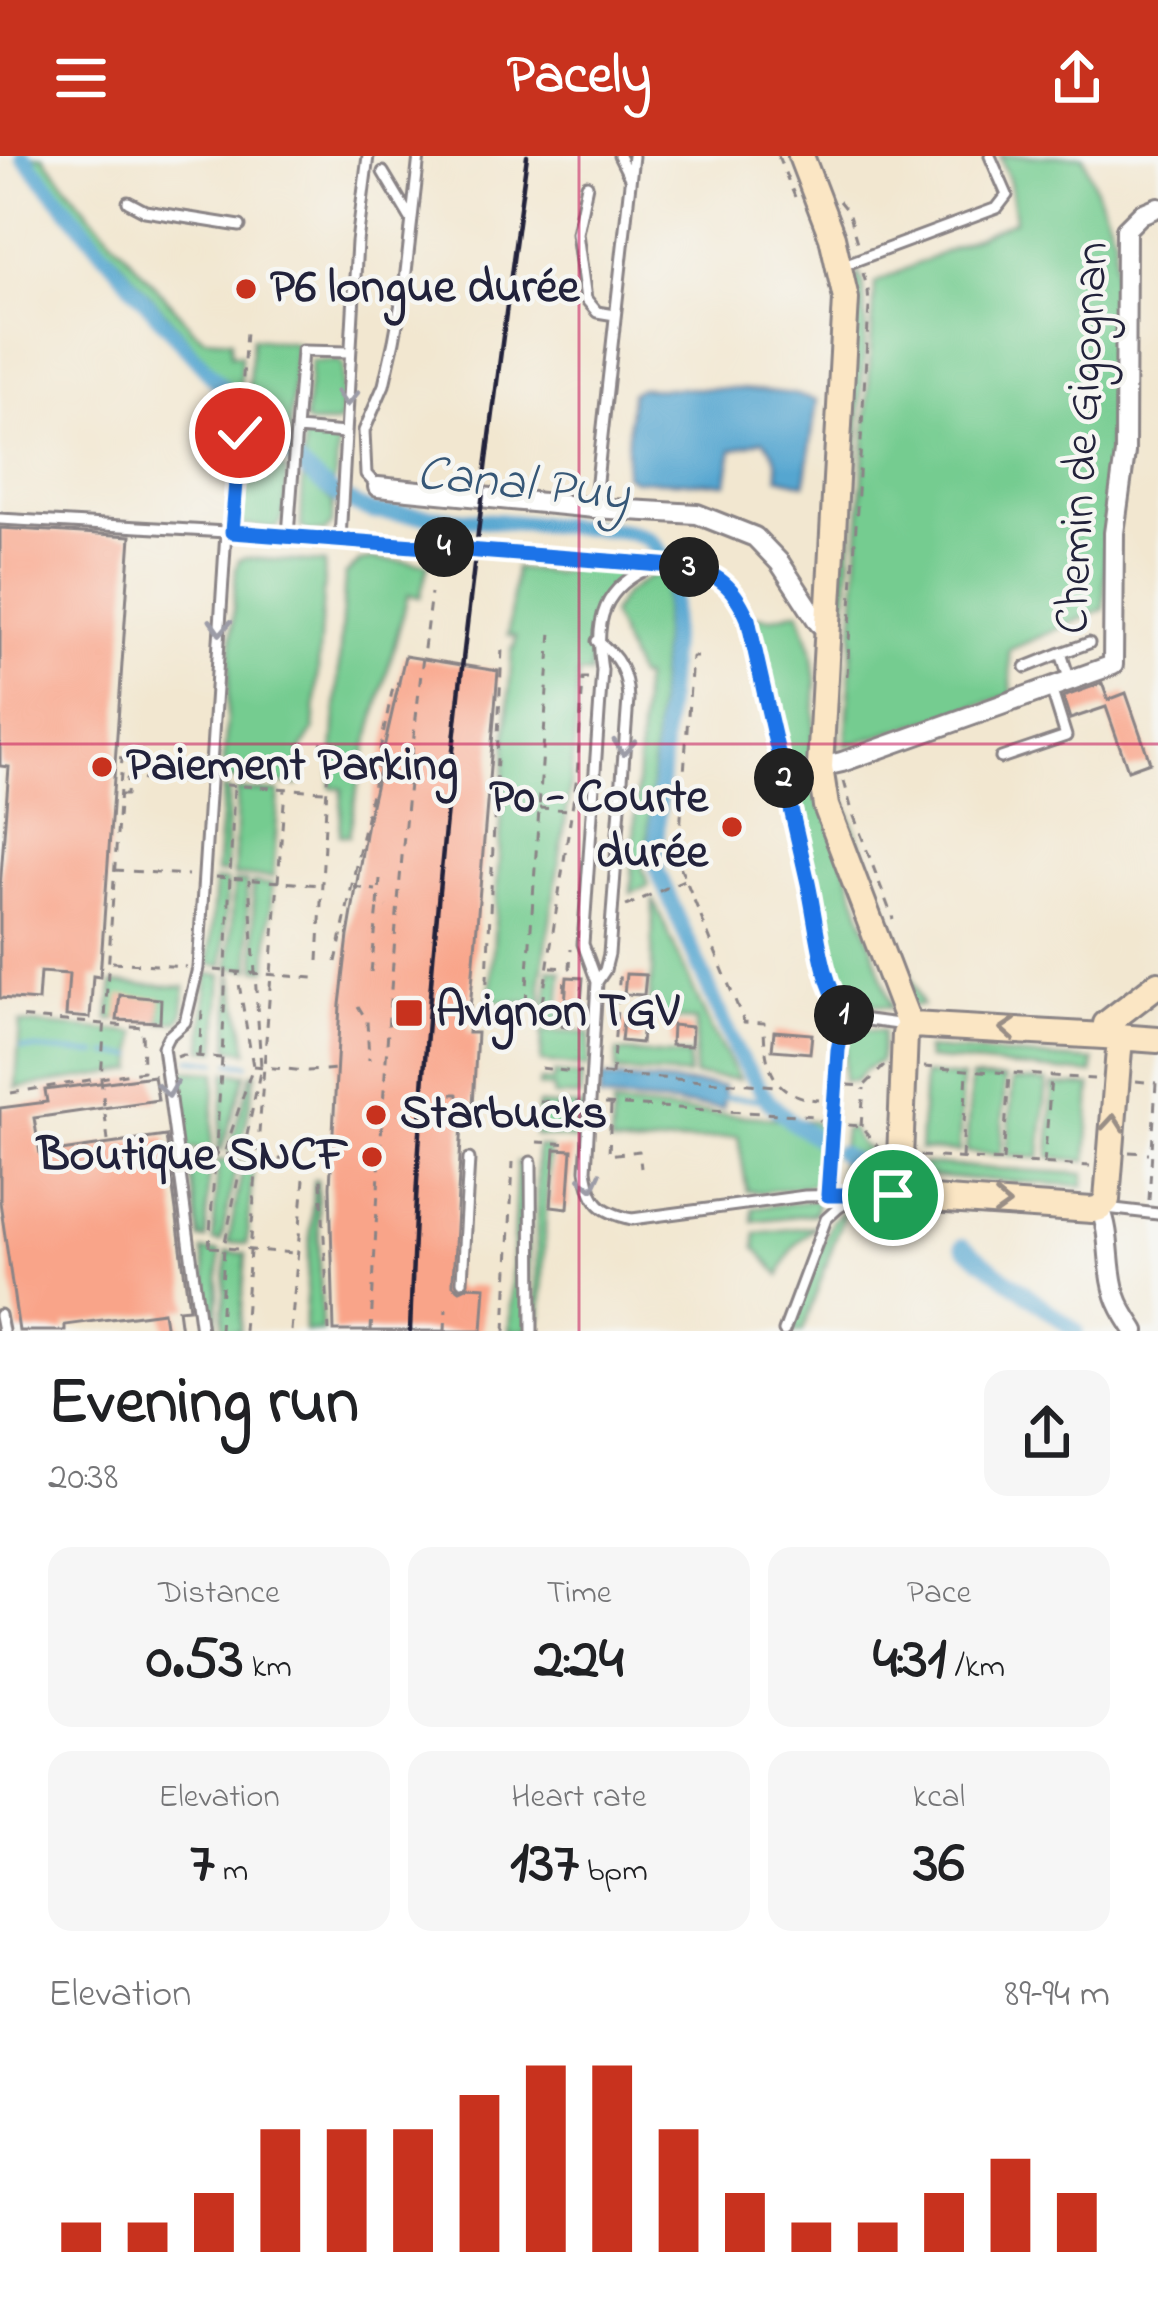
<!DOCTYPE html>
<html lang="en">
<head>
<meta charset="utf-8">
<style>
  :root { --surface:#fff; --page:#f6f6f6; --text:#202124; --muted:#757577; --accent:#c8321e }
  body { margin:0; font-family:"Indie Flower",sans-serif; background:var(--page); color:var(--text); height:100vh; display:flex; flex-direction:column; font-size:45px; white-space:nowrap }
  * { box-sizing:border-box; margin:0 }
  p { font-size:39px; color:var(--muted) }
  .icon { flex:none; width:66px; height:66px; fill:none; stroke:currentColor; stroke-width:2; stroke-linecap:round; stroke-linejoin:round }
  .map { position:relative; height:1175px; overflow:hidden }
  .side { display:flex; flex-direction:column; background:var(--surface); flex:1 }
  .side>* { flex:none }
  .pin { position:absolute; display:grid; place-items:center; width:102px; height:102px; color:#fff; margin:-51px; border:6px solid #fff; border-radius:50%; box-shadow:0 3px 12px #0007 }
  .km { position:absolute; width:60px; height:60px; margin:-30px; border-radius:50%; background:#222; color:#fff; font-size:33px; line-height:60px; text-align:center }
  .round { display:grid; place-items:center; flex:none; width:126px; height:126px; border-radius:24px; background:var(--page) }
  .headline { display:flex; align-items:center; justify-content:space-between; height:204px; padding:0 48px }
  h1 { font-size:66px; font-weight:800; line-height:90px }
  .metrics { display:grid; grid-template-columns:repeat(3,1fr); gap:18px; height:204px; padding:12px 48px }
  .metrics div { display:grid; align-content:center; border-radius:24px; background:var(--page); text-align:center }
  .metrics b { font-size:60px; font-weight:800 }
  .metrics small { font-size:33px; font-weight:400 }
  .metrics p { font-size:33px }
  .chart { height:336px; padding:24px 48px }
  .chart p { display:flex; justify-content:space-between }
  .chart svg { width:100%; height:216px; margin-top:12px; stroke:var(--accent); stroke-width:6 }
  header { display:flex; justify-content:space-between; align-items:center; height:156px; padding:0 48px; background:var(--accent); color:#fff; font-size:54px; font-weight:800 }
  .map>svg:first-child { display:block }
</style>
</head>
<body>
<header><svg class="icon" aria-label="menu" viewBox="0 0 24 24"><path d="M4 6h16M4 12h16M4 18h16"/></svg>Pacely<svg class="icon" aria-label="share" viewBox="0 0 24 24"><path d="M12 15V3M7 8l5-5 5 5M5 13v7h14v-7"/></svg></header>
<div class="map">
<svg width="1158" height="1175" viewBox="0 0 1158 1175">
  <rect width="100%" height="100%" fill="#f6f6f2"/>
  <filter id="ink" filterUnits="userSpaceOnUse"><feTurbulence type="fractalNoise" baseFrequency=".00833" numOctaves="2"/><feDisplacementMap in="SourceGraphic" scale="24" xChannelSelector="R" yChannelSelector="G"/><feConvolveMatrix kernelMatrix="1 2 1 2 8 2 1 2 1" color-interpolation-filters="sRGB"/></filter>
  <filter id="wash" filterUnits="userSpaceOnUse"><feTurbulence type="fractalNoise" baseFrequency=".004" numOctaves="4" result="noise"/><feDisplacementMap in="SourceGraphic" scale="48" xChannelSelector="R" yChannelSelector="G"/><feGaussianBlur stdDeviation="2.7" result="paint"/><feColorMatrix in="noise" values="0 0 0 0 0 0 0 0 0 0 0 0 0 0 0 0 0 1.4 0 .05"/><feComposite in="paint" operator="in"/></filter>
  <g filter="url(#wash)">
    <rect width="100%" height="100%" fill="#f2e7d0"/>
    <path fill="#75cc90" stroke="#4c7766" stroke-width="3" d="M 30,0 L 43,0 L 88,55 L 196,176 L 205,182 L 231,184 L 231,199 L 241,199 L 240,231 L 235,238 Z
      M 1000,0 L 1083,0 L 1115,81 L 1104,453 L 1009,494 L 1012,539 L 846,590 L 875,127 L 1015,64 L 1010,26 Z
      M 859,117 L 863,126 L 866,170 L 837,595 L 833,591 L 854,131 Z
      M 252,182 L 296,187 L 289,281 L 282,280 L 282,291 L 247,255 Z
      M 311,205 L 338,205 L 343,209 L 340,266 L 336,268 L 309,268 L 305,265 Z
      M 246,260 L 280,296 L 280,311 L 286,315 C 285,333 288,358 277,372 L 237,369 Z
      M 304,281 L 338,282 L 336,319 L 332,333 L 304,307 Z
      M 303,321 L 333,346 L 332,368 L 325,376 L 309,376 L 301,371 Z
      M 245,402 L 325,407 L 314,574 L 302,593 L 298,629 L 223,623 L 236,413 L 239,404 Z
      M 371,403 L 428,408 L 420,441 L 408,439 L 360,616 L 349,680 L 340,679 L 342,633 L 331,631 L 345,419 L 361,405 Z
      M 590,408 L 643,411 C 592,430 591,472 590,519 L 578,518 L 575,581 L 568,647 L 541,824 L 542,847 L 490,845 L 512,491 L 514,492 L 516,481 L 508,479 L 515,412 L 554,417 Z
      M 652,419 L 666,420 L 647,697 L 642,712 L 649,730 L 631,737 L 643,522 L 637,521 L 611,458 L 623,439 Z
      M 799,455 L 812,493 L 816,525 L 812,605 L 892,852 L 845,843 L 836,826 L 754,460 L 770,462 Z
      M 840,623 L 843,642 L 922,849 L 915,850 L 911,847 L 834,642 Z
      M 223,633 L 229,634 L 226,717 L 216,717 Z
      M 237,634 L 279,636 L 273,721 L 234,720 Z
      M 215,725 L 227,725 L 223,810 L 209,808 Z
      M 234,726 L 246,726 L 251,813 L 229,811 Z
      M 252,727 L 272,728 L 267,813 L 257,813 Z
      M 653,743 L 712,875 L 739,923 L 694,920 L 696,865 L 648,862 L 652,815 Z
      M 550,813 L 562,815 L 558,866 L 544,866 Z
      M 207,818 L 222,819 L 217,894 L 203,893 Z
      M 231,818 L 233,821 L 248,895 L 229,893 Z
      M 113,827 L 185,831 L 183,858 L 179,865 L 160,866 L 160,843 L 117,864 L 109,864 Z
      M 20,867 L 137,877 L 134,914 L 16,932 Z
      M 857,873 L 883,875 L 880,905 L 864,914 L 856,925 L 843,925 L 846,882 Z
      M 542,875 L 590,877 L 588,912 L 541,906 Z
      M 926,893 L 1094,905 L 1092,918 L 927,903 Z
      M 617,896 L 689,900 L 688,920 L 616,916 Z
      M 178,914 L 216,916 L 211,994 L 186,992 Z
      M 226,916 L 246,918 L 221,995 L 218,994 Z
      M 256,917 L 240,997 L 228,996 L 252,918 Z
      M 554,918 L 582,920 L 580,941 L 553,940 L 553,932 L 539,931 L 540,925 L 553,926 Z
      M 924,919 L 962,922 L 959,996 L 920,994 Z
      M 971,922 L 1005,923 L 1001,999 L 966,996 Z
      M 1013,924 L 1047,926 L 1040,1002 L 1007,1000 Z
      M 1053,929 L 1091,930 L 1087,1005 L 1049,1001 Z
      M 538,949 L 584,951 L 582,984 L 535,980 Z
      M 613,950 L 812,965 L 822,971 L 817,1028 L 761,1036 L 747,1035 L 738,980 L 634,991 L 611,988 Z
      M 844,973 L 851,973 L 860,988 L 873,998 L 871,1026 L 839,1020 Z
      M 537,990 L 549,992 L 541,1160 L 536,1175 Z
      M 188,1001 L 209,1001 L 206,1084 L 200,1083 Z
      M 218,1004 L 237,1005 L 221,1086 L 213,1085 Z
      M 244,1005 L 253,1005 L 247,1088 L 228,1087 Z
      M 517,1006 L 520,1006 L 528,1026 L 528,1175 L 509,1175 Z
      M 922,1008 L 1085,1018 L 1084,1030 L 920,1020 Z
      M 314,1024 L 317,1024 L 322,1175 L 304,1175 Z
      M 818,1044 L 814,1058 L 753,1065 L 753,1052 Z
      M 846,1052 L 803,1175 L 790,1175 L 832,1065 Z
      M 817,1070 C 798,1084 787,1097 780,1120 L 756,1092 L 756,1077 Z
      M 203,1095 L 220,1096 L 216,1175 L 212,1175 Z
      M 227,1096 L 246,1098 L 240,1175 L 222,1175 Z"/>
    <path fill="#55a6d0" stroke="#3c6486" stroke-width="3" d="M 640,232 C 691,233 770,229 817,244 L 805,328 L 778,321 C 778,305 775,296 763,284 L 732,294 L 727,327 L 634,324 L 625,319 L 631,237 Z
      M 601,922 L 724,930 L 723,952 L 600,943 Z"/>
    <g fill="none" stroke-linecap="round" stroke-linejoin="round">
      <path stroke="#55a6d0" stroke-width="4.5" d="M 21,892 L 97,898
        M 108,898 L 134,900
        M 190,903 L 217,906
        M 230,907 L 248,908
        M 724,941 L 767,944"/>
      <path stroke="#55a6d0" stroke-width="16" d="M 23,0 C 102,93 178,189 265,275 C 298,307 328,343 374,356 L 617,374 C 655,379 658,390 674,423 L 656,694 L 657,714 L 738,899 L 769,946 L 793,967 L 821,985
        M 840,997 L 864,1012
        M 963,1090 L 1076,1175"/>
    </g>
    <g id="blocks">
      <path fill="#f9a489" d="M 0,372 L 131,380 L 100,821 L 93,820 L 90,862 L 66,860 L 69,818 L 40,816 L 38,845 L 0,842 L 0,733 L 9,611 L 0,610 Z
        M 405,500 L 498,515 L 468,877 L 477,877 L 472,968 L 462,967 L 453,1124 L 453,1129 L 460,1134 L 469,1130 L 485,1131 L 482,1175 L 334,1175 L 330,1030 L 340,849 L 348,780 L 367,666 Z
        M 1102,527 L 1108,544 L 1126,537 L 1150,606 L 1128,614 L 1106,551 L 1070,563 L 1063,541 Z
        M 626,818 L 646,819 L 644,839 L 624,838 Z
        M 567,821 L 583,822 L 581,849 L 565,848 Z
        M 120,839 L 161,843 L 160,866 L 117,864 Z
        M 623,865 L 643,867 L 641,887 L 621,885 Z
        M 672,869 L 692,871 L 691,890 L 671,889 Z
        M 774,875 L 812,878 L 810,897 L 772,894 Z
        M 154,920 L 158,944 L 34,962 L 40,998 L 166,980 L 189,1152 L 178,1153 L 181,1175 L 166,1175 L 163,1156 L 65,1169 L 65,1175 L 19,1175 L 0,1046 L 0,952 L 47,946 L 45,934 Z
        M 555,993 L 572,994 L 568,1052 L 551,1050 Z"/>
    </g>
  </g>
  <g filter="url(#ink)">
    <use href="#blocks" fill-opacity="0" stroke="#8a8486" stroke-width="3"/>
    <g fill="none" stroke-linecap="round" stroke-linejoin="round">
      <g stroke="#8a8486" stroke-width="15">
        <path id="lane" d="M 619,0 L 630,22
          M 383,16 L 411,63
          M 587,29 L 577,77 L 586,143 L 597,156 L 615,159
          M 128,46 L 145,55 L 240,70
          M 841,110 L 997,52 L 1007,39 L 990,0
          M 297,273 L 345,277
          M 378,331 L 366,318 L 364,275 L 384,229 L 394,185 L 405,125 L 419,0
          M 594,352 L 633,0
          M 0,363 L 226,376
          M 288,379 L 302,195 L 349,196
          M 340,383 L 357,86 L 368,0
          M 597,485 C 619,500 627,517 628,543 L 609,798 L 605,814 L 597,826 L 586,1014 C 591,1047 600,1056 632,1063 L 805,1040 L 898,1038
          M 1061,497 L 1089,487
          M 1026,511 L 1061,497 L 1070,525
          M 1001,602 L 1066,580 L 1051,532
          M 597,826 L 583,788 L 602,514 C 594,464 603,431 653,410
          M 531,1006 L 532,1175
          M 828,1039 L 837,894 L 845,861
          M 1106,1052 L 1158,1058
          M 462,1125 L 469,1003
          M 0,1159 L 3,1175
          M 201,1175 L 163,891 L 168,881 L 185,866 L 198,812 L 226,376 L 659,408 C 705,413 729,417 748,463 C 767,551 788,639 808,727 C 818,773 819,820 845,861 L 906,869
          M 784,1175 L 826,1063 L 838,1052 L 857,1040"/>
      </g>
      <g stroke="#8a8486" stroke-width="24">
        <path id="street" d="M 378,331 L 594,352 L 697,358 L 755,381 L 780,407 L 819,467 L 828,475
          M 820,611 L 842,606 L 1113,509 L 1114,377 L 1125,297 L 1126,73 L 1141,58 L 1158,51
          M 1100,1052 C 1112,1080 1106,1112 1116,1140 C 1120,1153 1128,1164 1135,1175"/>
      </g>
      <g stroke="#8a8486" stroke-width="30">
        <path id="secondary" d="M 801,0 L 832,81 L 846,143 L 820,611 L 826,650 L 906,860
          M 1104,880 L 1106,868 L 1158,828
          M 1120,881 L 1107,1044 L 1100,1052 L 1092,1054 L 917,1042 L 904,1037 L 899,1027 L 905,878 L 912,869 L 1104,880 L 1158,884"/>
      </g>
      <path stroke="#8a8486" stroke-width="3" stroke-dasharray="9 9" stroke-linecap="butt" d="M 778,0 L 795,41
        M 839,45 L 848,56 L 858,90
        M 233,366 L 246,176
        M 697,501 L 692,501 L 678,705 L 744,866 L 764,867 C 764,908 771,941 819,944
        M 847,520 L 869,151 L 868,134 L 863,117
        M 844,625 L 852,655 L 893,763
        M 225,629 L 324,635
        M 121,639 L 126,639 L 127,623 L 198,627
        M 539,652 L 571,654
        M 114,714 L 188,719
        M 216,721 L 320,729
        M 380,723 L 378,750 L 387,751
        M 354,731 L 376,734
        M 626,750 L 684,724 L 690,724
        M 318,805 L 329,590 L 320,586
        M 112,806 L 186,811
        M 336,806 L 394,526 L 400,528
        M 551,811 L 570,812 L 571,793
        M 214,814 L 313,822
        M 371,816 L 378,750
        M 486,845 L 502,492
        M 526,846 L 551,475
        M 542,847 L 577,620 L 583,522 L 588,522
        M 358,850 L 367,865 L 369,904
        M 543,869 L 578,872
        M 562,871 L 565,820
        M 199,900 L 202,855
        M 177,901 L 182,899 L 221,902
        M 253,910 L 307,915 L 339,913
        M 924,911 L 1094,923
        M 541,912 L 581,917
        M 602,918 L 778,930
        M 612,919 L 620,813
        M 1136,925 L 1156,927
        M 848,929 L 864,930 L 884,910
        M 11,937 L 143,915 L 142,871 L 16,861
        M 452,938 L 458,938 L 458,946
        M 539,945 L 579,946
        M 605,948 L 815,960 L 821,965
        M 611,950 L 609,999 L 639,995 L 641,1012
        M 848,969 L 861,970 L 880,994
        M 861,970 L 864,932
        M 108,985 L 101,923 L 122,602 L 116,601
        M 537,986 L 571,988
        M 192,995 L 224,998 L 253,910 L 237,816
        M 1129,996 L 1149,997
        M 225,998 L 301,1005
        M 920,1000 L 1090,1010
        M 962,1002 L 967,916
        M 1003,1005 L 1009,919
        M 1044,1008 L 1051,922
        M 321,1024 L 329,1175
        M 1149,1044 L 1156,927
        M 209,1091 L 222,902 L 234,630
        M 210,1091 L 296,1097
        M 220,1175 L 224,1091 L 261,911 L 249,724
        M 244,1175 L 285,633
        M 291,1175 L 304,1023
        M 371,1175 C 382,929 399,682 431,437
        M 445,1175 L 446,1153
        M 505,1175 L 513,1006"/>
      <use href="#lane" stroke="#fff" stroke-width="9"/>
      <use href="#street" stroke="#fff" stroke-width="18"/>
      <use href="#secondary" stroke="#fbe6c4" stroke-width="24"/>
      <path stroke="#22223b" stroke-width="4.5" d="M 410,1175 C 424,781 474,390 527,0"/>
    </g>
    <defs><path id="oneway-chevron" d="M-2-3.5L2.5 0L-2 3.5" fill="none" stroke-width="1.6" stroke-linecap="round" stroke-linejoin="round" transform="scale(3)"/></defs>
    <g stroke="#9c9ca7">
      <use href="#oneway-chevron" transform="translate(347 242) rotate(93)"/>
      <use href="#oneway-chevron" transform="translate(220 471) rotate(93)"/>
      <use href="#oneway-chevron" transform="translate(624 591) rotate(94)"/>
      <use href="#oneway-chevron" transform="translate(168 933) rotate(82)"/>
      <use href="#oneway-chevron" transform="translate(591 1026) rotate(77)"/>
    </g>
    <g stroke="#998e86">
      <use href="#oneway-chevron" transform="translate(1008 873) rotate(-176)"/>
      <use href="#oneway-chevron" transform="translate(1113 967) rotate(-85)"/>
      <use href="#oneway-chevron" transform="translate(1002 1048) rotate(3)"/>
    </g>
  </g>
  <g fill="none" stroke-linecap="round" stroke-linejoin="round" filter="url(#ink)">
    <g stroke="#fff" stroke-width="24">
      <path id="route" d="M 240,277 L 232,376 L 674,410 C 714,414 732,426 748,463 C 767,551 788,639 808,727 C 818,773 819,820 845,861 L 838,894 L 828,1039 L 893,1039"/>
    </g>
    <use href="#route" stroke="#1a73e8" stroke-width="15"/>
  </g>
  <path fill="none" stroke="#c2185b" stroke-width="3" stroke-opacity="0.55" d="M 579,0 L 579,1175M 0,588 L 1158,588"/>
  <g fill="#c8321e" stroke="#f6f6f2" stroke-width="4.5">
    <circle cx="246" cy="133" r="12"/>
    <circle cx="102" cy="611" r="12"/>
    <circle cx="732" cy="671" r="12"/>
    <rect x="394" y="842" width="30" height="30" rx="6"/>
    <circle cx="376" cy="959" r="12"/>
    <circle cx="372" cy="1001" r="12"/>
  </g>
  <g text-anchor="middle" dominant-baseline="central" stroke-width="9" stroke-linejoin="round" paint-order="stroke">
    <g font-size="48" font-weight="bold" fill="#22223b" stroke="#f6f6f2" text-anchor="start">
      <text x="270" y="133">P6 longue durée</text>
      <text x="126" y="611">Paiement Parking</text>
      <text x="708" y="643" text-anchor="end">P0 - Courte<tspan x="708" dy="55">durée</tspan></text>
      <text x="436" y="857">Avignon TGV</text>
      <text x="400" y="959">Starbucks</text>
      <text x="348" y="1001" text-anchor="end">Boutique SNCF</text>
    </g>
    <g font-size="48" fill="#22223b" stroke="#f6f6f2">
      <text transform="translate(1084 282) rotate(-87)">Chemin de Gigognan</text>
    </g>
    <g font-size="51" font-style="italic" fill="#365777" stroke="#f6f6f2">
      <text transform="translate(523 330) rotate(6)">Canal Puy</text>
    </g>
  </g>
</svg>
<div class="pin" style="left:893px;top:1039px;background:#1e9e55"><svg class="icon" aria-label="arrive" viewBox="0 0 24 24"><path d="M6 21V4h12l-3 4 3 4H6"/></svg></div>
<div class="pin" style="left:240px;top:277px;background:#d93025"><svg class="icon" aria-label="check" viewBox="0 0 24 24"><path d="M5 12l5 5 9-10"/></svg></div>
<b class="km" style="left:844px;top:859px">1</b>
<b class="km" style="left:784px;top:622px">2</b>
<b class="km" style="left:689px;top:411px">3</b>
<b class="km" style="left:444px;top:391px">4</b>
</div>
<section class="side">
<div class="headline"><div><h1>Evening run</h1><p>20:38</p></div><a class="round"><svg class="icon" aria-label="share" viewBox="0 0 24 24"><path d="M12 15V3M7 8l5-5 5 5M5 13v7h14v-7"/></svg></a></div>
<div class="metrics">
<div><p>Distance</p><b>0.53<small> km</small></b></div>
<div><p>Time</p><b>2:24</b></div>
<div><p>Pace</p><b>4:31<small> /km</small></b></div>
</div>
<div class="metrics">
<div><p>Elevation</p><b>7<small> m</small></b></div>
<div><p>Heart rate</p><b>137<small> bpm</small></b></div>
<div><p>kcal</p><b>36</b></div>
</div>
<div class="chart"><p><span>Elevation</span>89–94 m</p>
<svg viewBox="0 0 160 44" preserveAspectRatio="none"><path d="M5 44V38M15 44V38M25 44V32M35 44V19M45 44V19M55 44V19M65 44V12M75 44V6M85 44V6M95 44V19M105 44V32M115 44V38M125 44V38M135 44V32M145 44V25M155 44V32"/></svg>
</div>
</section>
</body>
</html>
